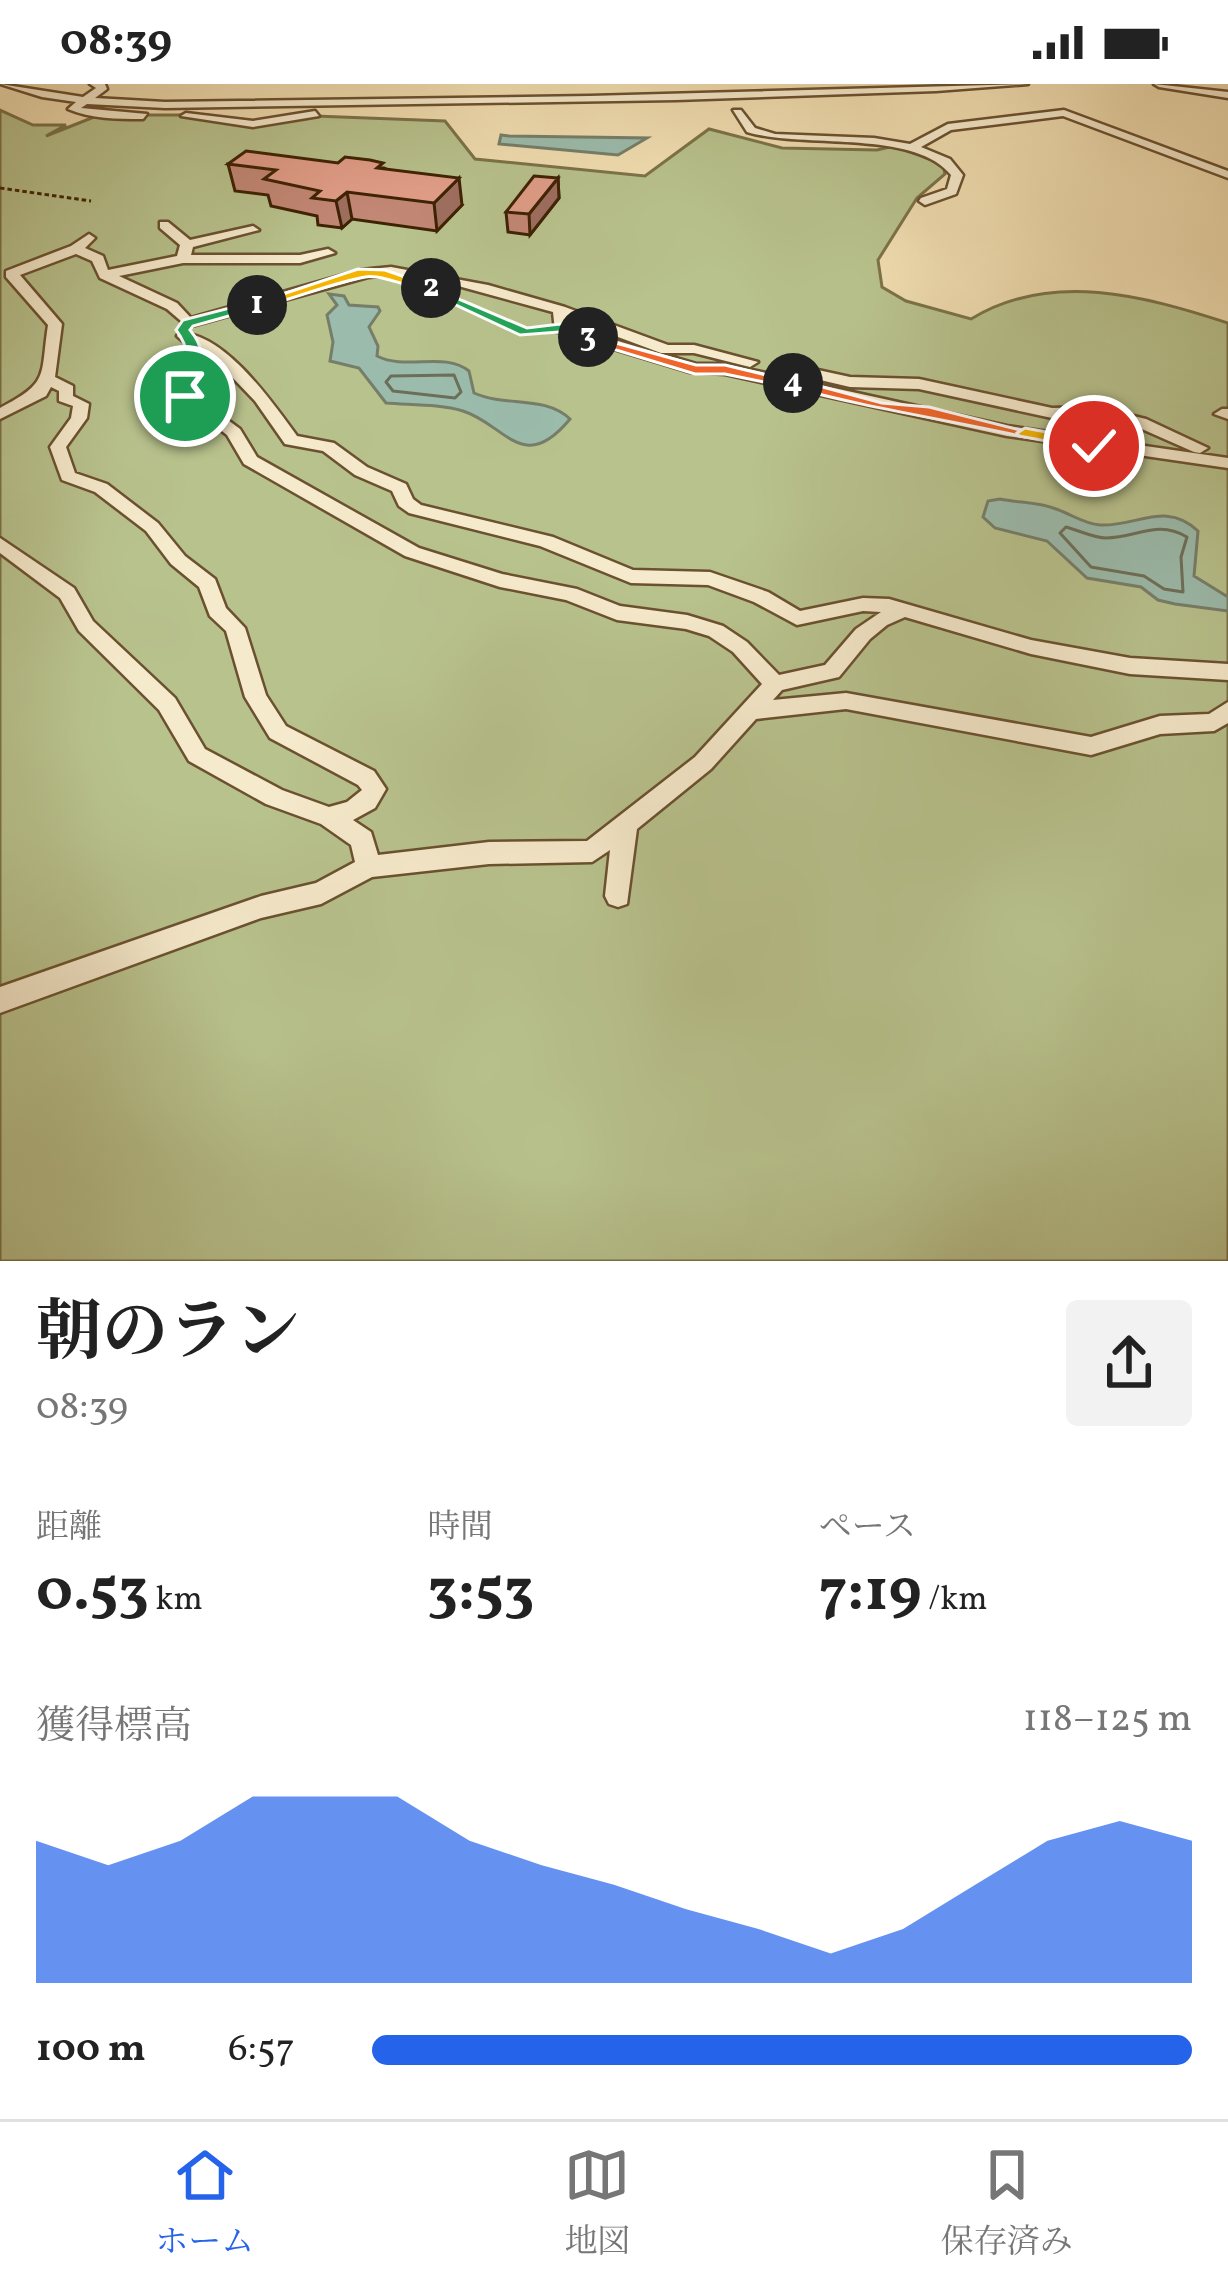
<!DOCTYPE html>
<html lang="ja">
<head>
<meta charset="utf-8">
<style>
  :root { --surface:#fff; --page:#f2f2f2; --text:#222; --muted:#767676; --line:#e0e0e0; --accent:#2563eb }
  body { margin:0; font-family:Vollkorn,"Noto Serif JP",serif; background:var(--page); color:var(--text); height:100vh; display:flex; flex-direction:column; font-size:45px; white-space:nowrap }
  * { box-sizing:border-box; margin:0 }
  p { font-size:39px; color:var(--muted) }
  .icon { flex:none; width:66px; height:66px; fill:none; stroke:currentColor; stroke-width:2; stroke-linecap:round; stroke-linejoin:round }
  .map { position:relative; height:1177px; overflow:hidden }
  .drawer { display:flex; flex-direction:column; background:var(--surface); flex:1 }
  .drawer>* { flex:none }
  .pin { position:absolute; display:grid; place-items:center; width:102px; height:102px; color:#fff; margin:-51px; border:6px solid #fff; border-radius:50%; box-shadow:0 3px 12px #0007 }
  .km { position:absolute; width:60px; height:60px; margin:-30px; border-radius:50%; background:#222; color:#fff; font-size:33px; line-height:60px; text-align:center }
  .round { display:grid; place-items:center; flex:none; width:126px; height:126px; border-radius:12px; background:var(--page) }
  .overview { display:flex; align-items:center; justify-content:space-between; height:204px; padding:0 36px }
  h1 { font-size:66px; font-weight:700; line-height:90px }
  .figures { display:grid; grid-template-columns:repeat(3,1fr); gap:18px; height:204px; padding:12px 36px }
  .figures div { display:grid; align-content:center }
  .figures b { font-size:60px; font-weight:700 }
  .figures small { font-size:33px; font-weight:400 }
  .figures p { font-size:33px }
  .chart { height:336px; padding:24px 36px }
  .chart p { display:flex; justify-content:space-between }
  .chart svg { width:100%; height:216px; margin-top:12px; fill:var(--accent); opacity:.7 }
  ul { padding:0 36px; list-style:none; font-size:39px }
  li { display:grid; grid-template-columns:192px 144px 1fr; align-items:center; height:90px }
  li i { height:30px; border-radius:15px; background:var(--accent) }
  .status { display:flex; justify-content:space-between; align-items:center; height:84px; padding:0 60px; background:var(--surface); direction:ltr }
  .status svg { height:33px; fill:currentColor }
  .tab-bar { display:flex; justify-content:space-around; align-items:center; height:168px; border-top:3px solid var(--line); background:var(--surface); font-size:33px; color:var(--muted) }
  .tab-bar a { display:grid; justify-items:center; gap:6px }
  .tab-bar .selected { color:var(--accent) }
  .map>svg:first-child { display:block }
</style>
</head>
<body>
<div class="status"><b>08:39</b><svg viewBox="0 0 49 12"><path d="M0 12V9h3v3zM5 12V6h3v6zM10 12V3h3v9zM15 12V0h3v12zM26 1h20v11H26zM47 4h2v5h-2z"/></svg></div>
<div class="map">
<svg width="1228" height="1177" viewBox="0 0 1228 1177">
  <rect width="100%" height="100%" fill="#f1deb1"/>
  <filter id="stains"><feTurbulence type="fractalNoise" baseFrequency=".00167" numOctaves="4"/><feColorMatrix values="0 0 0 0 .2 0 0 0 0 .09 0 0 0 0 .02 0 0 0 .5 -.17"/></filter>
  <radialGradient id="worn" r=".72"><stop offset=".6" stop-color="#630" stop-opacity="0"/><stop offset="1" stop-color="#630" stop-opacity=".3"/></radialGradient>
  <path fill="#b8c28d" stroke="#7b7248" stroke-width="3" d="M 0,26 L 33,41 L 66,41 L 46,52 L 99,31 L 208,31 L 247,38 L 315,32 L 445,37 L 475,75 L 645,92 L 709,45 L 782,64 L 877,66 L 894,62 L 943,80 L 945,90 L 917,114 L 878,176 L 882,203 L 906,217 L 971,235 C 1051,186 1145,212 1228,239 L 1228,1177 L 0,1177 Z"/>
  <path fill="#9bbcad" stroke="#767e69" stroke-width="3" d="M 501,51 L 509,52 L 647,54 L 618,71 L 499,60 Z
    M 329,210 L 344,212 L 349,221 L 378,223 L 380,227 L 369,243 L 378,262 L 377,272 C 406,287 444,267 469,287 L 474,309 C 505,323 545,311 570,335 C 523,392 505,340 463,327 C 440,320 411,321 386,319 L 359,284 L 330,277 L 333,258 L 327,231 L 337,221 Z
    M 1000,415 C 1019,419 1039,418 1056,425 C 1071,430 1084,440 1100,441 C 1136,443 1166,416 1198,447 L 1194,492 L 1228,513 L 1228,527 L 1175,520 L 1158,516 L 1141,503 L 1087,494 L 1047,457 L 995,444 L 983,433 L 988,417 Z"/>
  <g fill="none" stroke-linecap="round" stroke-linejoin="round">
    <path stroke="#6c6f58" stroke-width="3" d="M 454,291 L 461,308 L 455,314 L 393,307 L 386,298 L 391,292 Z
      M 1066,443 C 1078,446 1094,454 1106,454 C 1137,454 1157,435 1187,453 L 1181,473 L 1183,508 L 1164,505 L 1144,492 L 1091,483 L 1060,449 Z"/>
    <g stroke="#6b512f" stroke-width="5">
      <path id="minor" d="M 0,0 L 83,13 L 96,4 L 90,0 L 105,0 L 107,5 L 95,14 L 165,18 L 590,12 L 1028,0 L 936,7 L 676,16 L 165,24 L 87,20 L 81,24 L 147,30 L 143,35 C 117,35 91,35 68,25 L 76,18 L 42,13 Z
        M 1154,0 L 1228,8 L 1228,14 L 1159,3 Z
        M 733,26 L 741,26 L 755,44 L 775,50 L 874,54 L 910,60 L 948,40 L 1064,26 L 1228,87 L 1228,94 L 1063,32 L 951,46 L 921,63 L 950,75 L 963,91 L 956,110 L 925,121 L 919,117 L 921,114 L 947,105 L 951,91 C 914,45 803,65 747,48 Z
        M 315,27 L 319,32 L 253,43 L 181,32 L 186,29 L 253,37 Z
        M 160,138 L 168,138 L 190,156 L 253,142 L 259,146 L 193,163 L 191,171 L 300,171 L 328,165 L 335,169 L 300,179 L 183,179 L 119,192 L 177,219 L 191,234 L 361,186 L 391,183 L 488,201 L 565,223 L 668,261 L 694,261 L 758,278 L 750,283 L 694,269 L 661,269 L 567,234 L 567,242 L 696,280 L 725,280 L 1007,342 L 1228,374 L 1228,384 L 1007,352 L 725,290 L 690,288 L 555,247 L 553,228 L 451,200 L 391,191 L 368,193 L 188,243 L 167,225 L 100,194 L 92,177 L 76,170 L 20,191 L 62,240 L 55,293 L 73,302 L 73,312 L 89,320 L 87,334 L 66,363 L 75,389 L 107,400 L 158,439 L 185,472 L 215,495 L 226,524 L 245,544 L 266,611 L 286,642 L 374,687 L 386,705 L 375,724 L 353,736 L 371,748 L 378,771 L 489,758 L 587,757 L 695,673 L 762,600 L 733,568 L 709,552 L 686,545 L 617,536 L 566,516 L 500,503 L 405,472 L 244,380 L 227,351 L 177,312 L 186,267 L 186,260 L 177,252 L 179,249 C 224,248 272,318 297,352 L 334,359 L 367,383 L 406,400 L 413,415 L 421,421 L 553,453 L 633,486 L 710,488 L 768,508 L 800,527 L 863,514 L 889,515 L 1031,556 L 1130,574 L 1228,580 L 1228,596 L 1130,590 L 1031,570 L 905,533 L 887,541 L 870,555 L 839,593 L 782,606 L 773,616 L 846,609 L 1091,653 L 1160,632 L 1209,630 L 1228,618 L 1228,639 L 1214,647 L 1160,650 L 1091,671 L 846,625 L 756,635 L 711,685 L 637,745 L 627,820 L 618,823 L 609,820 L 605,812 L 610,766 L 592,778 L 489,780 L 372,793 L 321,820 L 261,834 L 0,929 L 0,903 L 261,812 L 316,799 L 355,778 L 351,761 L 321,740 L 266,720 L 189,677 L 159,626 L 79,547 L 60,514 L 0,469 L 0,454 L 74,504 L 93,537 L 175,614 L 205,665 L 282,706 L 329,723 L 347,718 L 362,706 L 358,701 L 270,654 L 245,613 L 226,547 L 210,532 L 199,503 L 171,480 L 146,447 L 95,408 L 62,396 L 50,363 L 71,334 L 73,322 L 59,317 L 59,307 L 51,303 L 46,312 L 0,335 L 0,324 C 50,298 40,293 48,241 L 6,193 L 6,187 L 71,162 L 89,150 L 95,154 L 85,164 L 103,172 L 108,186 L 177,172 L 180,161 L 160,144 ZM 201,265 L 206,266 L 255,317 L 285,360 L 323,367 L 355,391 L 392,407 L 399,422 L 409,429 L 540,462 L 631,499 L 708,501 L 754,518 L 797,541 L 863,527 L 881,528 L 856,545 L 825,581 L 779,591 L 747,558 L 723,542 L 687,531 L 620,522 L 577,505 L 502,490 L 419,464 L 257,373 L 240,345 L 193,310 Z
        M 804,283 L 850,293 L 919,295 L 1052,324 L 1095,323 L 1146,335 L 1208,364 L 1200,369 L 1194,368 L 1135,342 L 1095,333 L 1052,334 L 919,305 L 850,303 L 799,291 L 796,288 Z
        M 1222,325 L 1228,325 L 1228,335 L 1214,330 Z"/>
    </g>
    <path stroke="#3e2204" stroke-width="3" stroke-dasharray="4.5 3" stroke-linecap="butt" d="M 0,104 L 91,117
      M 459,215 L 525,248 L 543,249"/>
    <use href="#minor" fill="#f6eacc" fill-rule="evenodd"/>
  </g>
  <path fill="#c28775" stroke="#3e2204" stroke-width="3" d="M 228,80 L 384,84 L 462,121 L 437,147 L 352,135 L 342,144 L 318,141 L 317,132 L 271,122 L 268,111 L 235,107 Z
    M 558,94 L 559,114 L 530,151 L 508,148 L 506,128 Z"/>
  <path fill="#9e6e5f" stroke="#3e2204" stroke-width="3" d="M 459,94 L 462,121 L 437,147 L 434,119 Z
    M 558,94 L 559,114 L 530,151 L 529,130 Z
    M 347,108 L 352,135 L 342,144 L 336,117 Z"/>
  <path fill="#e19d88" stroke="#3e2204" stroke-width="3" d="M 246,67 L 338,79 L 345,73 L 370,76 L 383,79 L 377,84 L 459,94 L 434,119 L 347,108 L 336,117 L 312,114 L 320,107 L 264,95 L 276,86 L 228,80 Z
    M 534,92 L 558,94 L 529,130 L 506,128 Z"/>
  <path fill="#22a559" stroke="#fff" stroke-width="3" d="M 257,217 L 261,223 L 193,242 L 190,246 C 215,276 188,284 193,312 L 180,315 L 176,300 C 189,279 191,266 176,246 L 183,236 Z"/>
  <path fill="#f5b400" stroke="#fff" stroke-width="3" d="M 358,185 L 385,186 L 437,204 L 431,208 C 414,204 379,190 365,193 C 335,198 293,215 261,223 L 250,221 Z"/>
  <path fill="#22a559" stroke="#fff" stroke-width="3" d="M 426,201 L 527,244 L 560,240 L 595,253 L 588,257 L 559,248 L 520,251 L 426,207 Z"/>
  <path fill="#f0652b" stroke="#fff" stroke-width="3" d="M 583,250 L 696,281 L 725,281 L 800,299 L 793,304 L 725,290 L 695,290 L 583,256 Z"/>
  <path fill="#f0652b" stroke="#fff" stroke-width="3" d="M 793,295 L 882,319 L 929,323 L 1032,349 L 1025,353 C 945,335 866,324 788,302 Z"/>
  <path fill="#f5b400" stroke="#fff" stroke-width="3" d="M 1025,344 L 1094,357 L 1102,362 L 1094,366 L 1019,352 L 1017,349 Z"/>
  <rect width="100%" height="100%" filter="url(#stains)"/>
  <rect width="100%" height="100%" fill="url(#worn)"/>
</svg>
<div class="pin" style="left:185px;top:312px;background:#1e9e55"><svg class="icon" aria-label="arrive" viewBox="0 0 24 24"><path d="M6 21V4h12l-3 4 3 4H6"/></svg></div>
<div class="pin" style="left:1094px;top:362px;background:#d93025"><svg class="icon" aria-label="check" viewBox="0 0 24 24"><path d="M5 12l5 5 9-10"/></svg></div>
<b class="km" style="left:257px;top:221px">1</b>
<b class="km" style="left:431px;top:204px">2</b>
<b class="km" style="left:588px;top:253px">3</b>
<b class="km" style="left:793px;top:299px">4</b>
</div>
<section class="drawer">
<div class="overview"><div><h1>朝のラン</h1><p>08:39</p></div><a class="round"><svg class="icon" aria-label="share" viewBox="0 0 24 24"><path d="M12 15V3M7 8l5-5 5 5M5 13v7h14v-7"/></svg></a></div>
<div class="figures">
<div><p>距離</p><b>0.53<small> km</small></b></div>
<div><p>時間</p><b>3:53</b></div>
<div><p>ペース</p><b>7:19<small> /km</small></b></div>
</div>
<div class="chart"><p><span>獲得標高</span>118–125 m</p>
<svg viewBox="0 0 160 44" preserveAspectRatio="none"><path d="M0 44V15L10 20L20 15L30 6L40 6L50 6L60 15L70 20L80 24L90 29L100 33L110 38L120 33L130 24L140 15L150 11L160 15V44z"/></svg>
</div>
<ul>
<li><b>100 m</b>6:57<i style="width:100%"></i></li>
</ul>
</section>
<nav class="tab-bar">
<a class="selected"><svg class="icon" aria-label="home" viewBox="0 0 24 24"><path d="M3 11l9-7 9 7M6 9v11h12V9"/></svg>ホーム</a>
<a><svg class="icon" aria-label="map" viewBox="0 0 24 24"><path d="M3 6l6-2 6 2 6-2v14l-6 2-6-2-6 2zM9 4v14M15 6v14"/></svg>地図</a>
<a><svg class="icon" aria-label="saved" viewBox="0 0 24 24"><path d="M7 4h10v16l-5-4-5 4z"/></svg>保存済み</a>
</nav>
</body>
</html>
